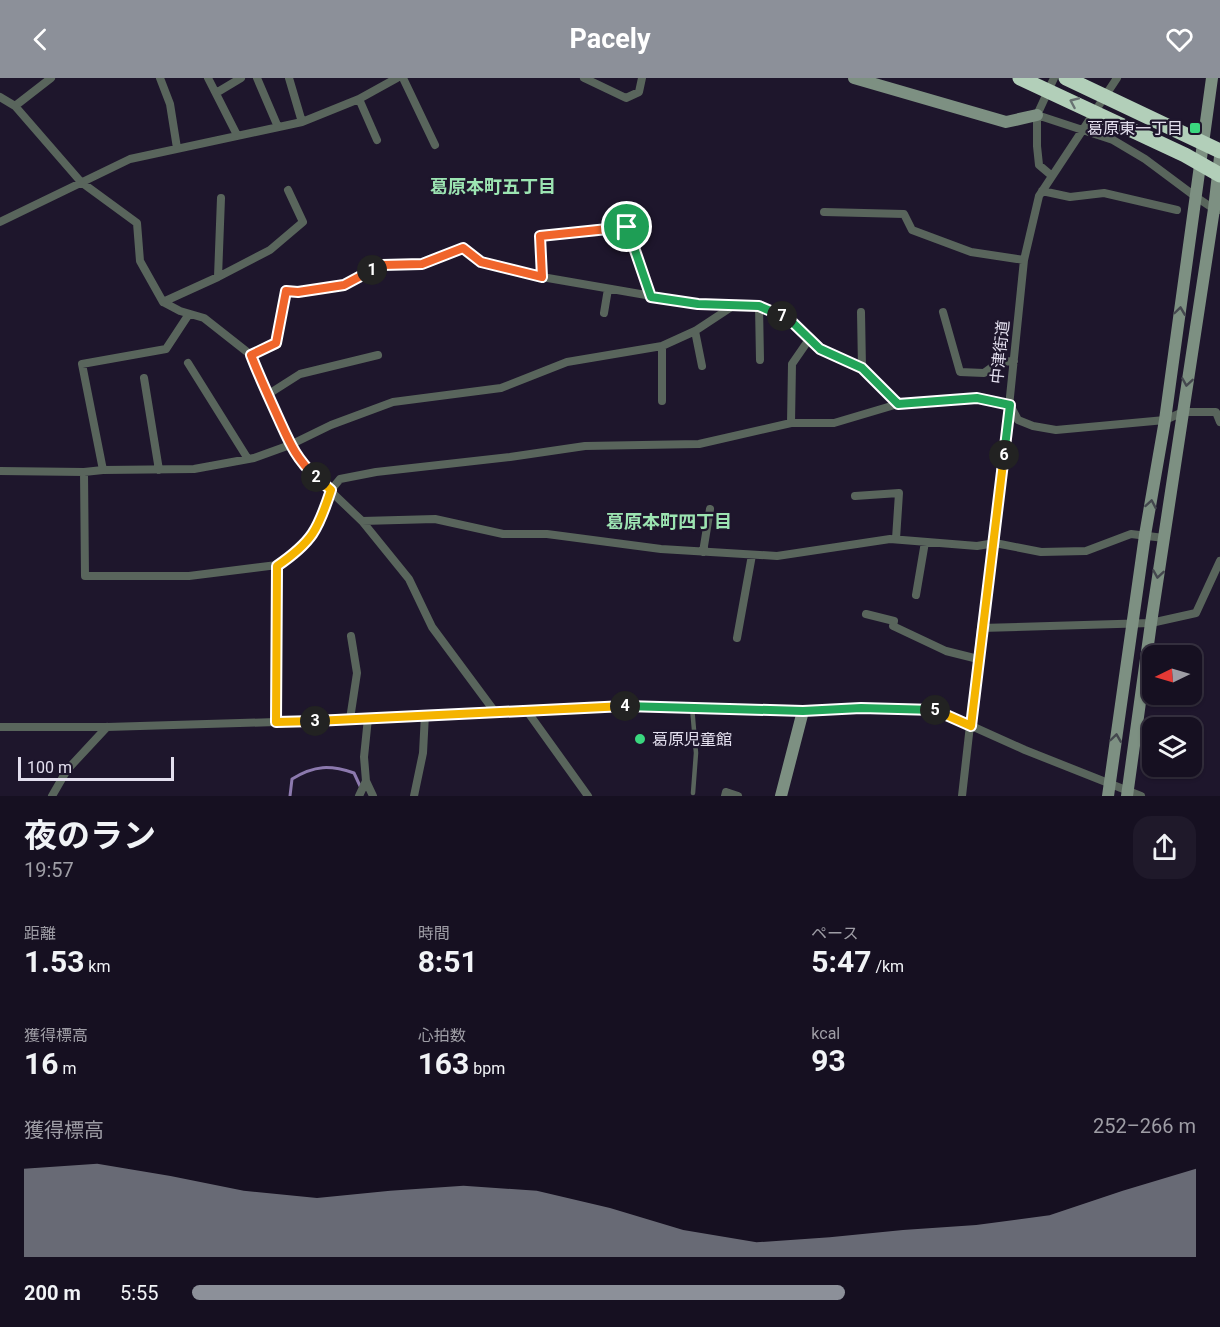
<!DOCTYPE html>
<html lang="ja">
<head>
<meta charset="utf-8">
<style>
  :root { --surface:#161021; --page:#1f192a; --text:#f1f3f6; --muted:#9e9da5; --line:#35303f; --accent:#8c9099 }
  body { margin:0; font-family:Roboto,"Noto Sans JP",sans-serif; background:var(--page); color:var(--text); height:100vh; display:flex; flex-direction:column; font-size:22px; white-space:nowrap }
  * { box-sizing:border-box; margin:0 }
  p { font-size:20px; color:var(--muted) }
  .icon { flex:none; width:33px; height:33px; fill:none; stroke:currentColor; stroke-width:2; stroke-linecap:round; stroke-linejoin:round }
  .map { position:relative; height:718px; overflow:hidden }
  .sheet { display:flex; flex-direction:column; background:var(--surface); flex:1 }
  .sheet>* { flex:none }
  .needle { width:39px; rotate:265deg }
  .controls { position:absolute; left:1142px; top:567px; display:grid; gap:12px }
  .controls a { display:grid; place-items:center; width:60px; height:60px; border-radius:12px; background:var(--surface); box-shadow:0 2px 4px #0004,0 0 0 2px var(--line); font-size:30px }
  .scale { position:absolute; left:18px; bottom:15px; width:156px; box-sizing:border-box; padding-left:6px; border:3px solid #e3dfee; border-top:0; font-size:16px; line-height:21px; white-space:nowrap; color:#e3dfee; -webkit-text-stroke:4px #1e162c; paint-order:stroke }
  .pin { position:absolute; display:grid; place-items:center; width:51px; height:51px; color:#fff; margin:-26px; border:3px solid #fff; border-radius:50%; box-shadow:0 2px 6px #0007 }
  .km { position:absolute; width:30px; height:30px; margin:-15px; border-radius:50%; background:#222; color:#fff; font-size:16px; line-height:30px; text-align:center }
  .round { display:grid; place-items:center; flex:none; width:63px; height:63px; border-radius:18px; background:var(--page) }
  .overview { display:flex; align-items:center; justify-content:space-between; height:102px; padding:0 24px }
  h1 { font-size:33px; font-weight:700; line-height:45px }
  .metrics { display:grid; grid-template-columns:repeat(3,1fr); gap:9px; height:102px; padding:6px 24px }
  .metrics div { display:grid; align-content:center }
  .metrics b { font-size:30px; font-weight:700 }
  .metrics small { font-size:16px; font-weight:400 }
  .metrics p { font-size:16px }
  .chart { height:168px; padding:12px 24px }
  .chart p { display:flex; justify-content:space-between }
  .chart svg { width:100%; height:108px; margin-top:6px; fill:var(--accent); opacity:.7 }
  ul { padding:0 24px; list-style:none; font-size:20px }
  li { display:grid; grid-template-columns:96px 72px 1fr; align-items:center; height:45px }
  li i { height:15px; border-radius:8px; background:var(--accent) }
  header { display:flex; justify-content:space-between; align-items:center; height:78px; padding:0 24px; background:var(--accent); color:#fff; font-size:27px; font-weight:700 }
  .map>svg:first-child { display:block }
</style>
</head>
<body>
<header><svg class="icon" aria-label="back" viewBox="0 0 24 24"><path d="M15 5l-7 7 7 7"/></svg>Pacely<svg class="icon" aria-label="heart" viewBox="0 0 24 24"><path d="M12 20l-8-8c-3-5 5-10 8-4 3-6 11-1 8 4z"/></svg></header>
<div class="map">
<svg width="1220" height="718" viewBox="0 0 1220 718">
  <rect width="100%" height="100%" fill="#1e162c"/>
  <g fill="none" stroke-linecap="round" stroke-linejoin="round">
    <path stroke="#8c79ae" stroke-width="3" d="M 290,718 L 292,701 C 315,687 330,687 354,695 L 360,708"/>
    <path stroke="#59655c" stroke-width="4.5" d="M 692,629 L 696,675 L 693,715"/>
    <path stroke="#59655c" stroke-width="8" d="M 160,0 L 170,26 L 177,70
      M 208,0 L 237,57
      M 257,0 L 278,49
      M 289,0 L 302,44
      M 403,0 L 435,67
      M 584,0 L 626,20 L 639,14 L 642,0
      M 216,15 L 241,0
      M 0,19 L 15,28 L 81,104 L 137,145 L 140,183 L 163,224 L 180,233 L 204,240 L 251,277 L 263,309 L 290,367 L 301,385 L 362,443 L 409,501 L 432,549 L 495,634
      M 359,21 L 377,62
      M 15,28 L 51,0
      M 1037,37 L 1113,62 L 1145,81 L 1196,119 L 1214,131 L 1219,132
      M 1052,98 L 1039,87 L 1037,68 L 1037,37 L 1054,0
      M 1042,113 L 1070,119 L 1104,115 L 1177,132
      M 824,134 L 904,136 L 912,152 L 971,174 L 1024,182
      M 0,144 L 130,81 L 302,44 L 359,21 L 397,0
      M 218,199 L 270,172 L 303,144 L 288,112
      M 542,199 L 540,158 L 627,149 L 651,219
      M 163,224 L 218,199 L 221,120
      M 759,228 L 760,282
      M 861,234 L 862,290
      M 943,234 L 960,294 L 984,295 L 999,284 L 1014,283
      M 604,235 L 608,211
      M 695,253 L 702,288
      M 662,268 L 662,323
      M 251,277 L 276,265 L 286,213 L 298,214 L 344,207 L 382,187 L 422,186 L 463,170 L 481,184 L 542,199 L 698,226 L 759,228 L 789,241 L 820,271 L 862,290 L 898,326
      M 188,285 L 248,381
      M 144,300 L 159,392
      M 267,317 L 300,296 L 378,277
      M 791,345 L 792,286 L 810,260
      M 103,392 L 82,286 L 166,271 L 189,236
      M 0,393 L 84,394 L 103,392 L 194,391 L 254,380 L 290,367 L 331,347 L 393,324 L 501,310 L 567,284 L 662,268 L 695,253 L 736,226
      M 84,394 L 85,498 L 189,498 L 277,487 L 299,472 L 320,446 L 331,412 L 340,401 L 376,394 L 510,379 L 585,368 L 699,366 L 791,345 L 834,345 L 898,326 L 977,320 L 1010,327 L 1018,342 L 1033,348 L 1056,352 L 1165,342 L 1183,334 L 1216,334 L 1220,344
      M 855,418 L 899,415 L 896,461
      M 362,443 L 435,441 L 503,456 L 547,456 L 661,471 L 777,478 L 890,461 L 977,468 L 995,465 L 1041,474 L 1086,473 L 1131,456 L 1164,460
      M 703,474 L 710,431
      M 916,517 L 925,464
      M 866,536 L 894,543 L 893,548 L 946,573 L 978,581
      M 981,550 L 1151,545 L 1196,535 L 1220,483
      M 737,560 L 752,477
      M 527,633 L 588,718
      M 350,641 L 357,595 L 351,558
      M 276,644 L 277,487
      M 0,649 L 107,649 L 276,644 L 643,627 L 803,633 L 861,630 L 936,632 L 1025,672 L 1141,718
      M 366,703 L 373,718
      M 52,718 L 67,692 L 107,649
      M 359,718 L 366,703 L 364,679 L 368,640
      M 414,718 L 423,675 L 425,636
      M 725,718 L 726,714 L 738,718
      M 962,718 L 981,550 L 995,465 L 1024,182 L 1039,118 L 1117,0"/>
    <path stroke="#7d9082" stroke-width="12" d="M 854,0 L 1006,44 L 1037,37
      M 781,718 L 803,633
      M 1108,718 L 1145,457 L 1165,342 L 1212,0
      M 1127,718 L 1151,545 L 1214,131 L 1220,79"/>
    <path stroke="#b2cfb9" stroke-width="15" d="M 1020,0 L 1185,77 L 1220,97
      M 1066,0 L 1220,73"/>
  </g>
  <defs><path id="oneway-chevron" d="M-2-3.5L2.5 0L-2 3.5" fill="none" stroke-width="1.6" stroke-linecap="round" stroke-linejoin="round" transform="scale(1.5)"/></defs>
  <use stroke="#687272" href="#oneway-chevron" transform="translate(1074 24) rotate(-156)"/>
  <g stroke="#44474e">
    <use href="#oneway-chevron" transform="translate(1180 233) rotate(-82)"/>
    <use href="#oneway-chevron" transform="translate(1187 304) rotate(99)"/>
    <use href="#oneway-chevron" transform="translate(1151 426) rotate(-80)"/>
    <use href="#oneway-chevron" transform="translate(1158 496) rotate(99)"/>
    <use href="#oneway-chevron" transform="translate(1116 660) rotate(-82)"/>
  </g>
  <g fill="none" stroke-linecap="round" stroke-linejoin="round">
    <g stroke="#fff" stroke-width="12">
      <path id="split-1" d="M 372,192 L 382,187 L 422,186 L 463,170 L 481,184 L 542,199 L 540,158 L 627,149"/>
    </g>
    <g stroke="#fff" stroke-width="12">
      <path id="split-2" d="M 316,399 C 295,380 289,363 277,337 C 268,317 259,298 251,277 L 276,265 L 286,213 L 298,214 L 344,207 L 372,192"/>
    </g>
    <g stroke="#fff" stroke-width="12">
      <path id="split-3" d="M 315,643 L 276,644 L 277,488 C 312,464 318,452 331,412 L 316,399"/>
    </g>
    <g stroke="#fff" stroke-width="12">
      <path id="split-4" d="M 315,643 L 625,628"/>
    </g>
    <g stroke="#fff" stroke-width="12">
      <path id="split-5" d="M 625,628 L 803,633 L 861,630 L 935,632"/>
    </g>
    <g stroke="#fff" stroke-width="12">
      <path id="split-6" d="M 935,632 L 971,648 L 1004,377"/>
    </g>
    <g stroke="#fff" stroke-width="12">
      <path id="split-7" d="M 782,238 L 789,241 L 820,271 L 862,290 L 898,326 L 977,320 L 1010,327 L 1004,377"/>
    </g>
    <g stroke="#fff" stroke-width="12">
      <path id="split-8" d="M 627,149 L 651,219 L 698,226 L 759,228 L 782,238"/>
    </g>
    <use href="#split-1" stroke="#f0652b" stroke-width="8"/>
    <use href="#split-2" stroke="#f0652b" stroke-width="8"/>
    <use href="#split-3" stroke="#f5b400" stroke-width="8"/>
    <use href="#split-4" stroke="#f5b400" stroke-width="8"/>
    <use href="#split-5" stroke="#22a559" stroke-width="8"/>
    <use href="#split-6" stroke="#f5b400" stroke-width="8"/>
    <use href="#split-7" stroke="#22a559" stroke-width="8"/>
    <use href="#split-8" stroke="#22a559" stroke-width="8"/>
  </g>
  <g fill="#3ad77f" stroke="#1e162c" stroke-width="2">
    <rect x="1189" y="44" width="12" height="12" rx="3"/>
    <circle cx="640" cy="661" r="6"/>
  </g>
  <g text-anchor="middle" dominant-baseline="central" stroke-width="4.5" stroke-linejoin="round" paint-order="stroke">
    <g font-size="16" fill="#e3dfee" stroke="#1e162c" text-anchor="end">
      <text x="1183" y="50">葛原東一丁目</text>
      <text x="652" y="661" text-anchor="start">葛原児童館</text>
    </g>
    <g font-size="16" fill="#e3dfee" stroke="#1e162c">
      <text transform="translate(1000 274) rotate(-84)">中津街道</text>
    </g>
    <g font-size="18" font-weight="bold" fill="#9ce4b2" stroke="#1e162c">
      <text x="493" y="108">葛原本町五丁目</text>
      <text x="669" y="443">葛原本町四丁目</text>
    </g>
  </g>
</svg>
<div class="controls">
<a><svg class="needle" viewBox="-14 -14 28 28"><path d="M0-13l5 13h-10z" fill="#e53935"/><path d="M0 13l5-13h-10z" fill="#9e9da5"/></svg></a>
<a><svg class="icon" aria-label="layers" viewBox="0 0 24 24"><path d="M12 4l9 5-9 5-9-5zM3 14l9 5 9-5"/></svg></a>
</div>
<div class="scale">100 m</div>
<div class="pin" style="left:627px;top:149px;background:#1e9e55"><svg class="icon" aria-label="arrive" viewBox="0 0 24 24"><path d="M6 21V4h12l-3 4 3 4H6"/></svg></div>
<b class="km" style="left:372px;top:192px">1</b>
<b class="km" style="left:316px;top:399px">2</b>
<b class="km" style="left:315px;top:643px">3</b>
<b class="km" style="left:625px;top:628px">4</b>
<b class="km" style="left:935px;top:632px">5</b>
<b class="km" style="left:1004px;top:377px">6</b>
<b class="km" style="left:782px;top:238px">7</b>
</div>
<section class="sheet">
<div class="overview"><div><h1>夜のラン</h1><p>19:57</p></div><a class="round"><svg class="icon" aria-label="share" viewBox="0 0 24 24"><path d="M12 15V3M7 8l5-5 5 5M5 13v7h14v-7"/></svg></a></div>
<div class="metrics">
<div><p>距離</p><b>1.53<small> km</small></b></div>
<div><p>時間</p><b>8:51</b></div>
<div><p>ペース</p><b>5:47<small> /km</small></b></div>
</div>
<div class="metrics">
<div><p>獲得標高</p><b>16<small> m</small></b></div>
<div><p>心拍数</p><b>163<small> bpm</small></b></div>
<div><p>kcal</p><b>93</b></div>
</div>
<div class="chart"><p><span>獲得標高</span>252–266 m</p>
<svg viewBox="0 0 160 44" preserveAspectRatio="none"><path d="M0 44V8L10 6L20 11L30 17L40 20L50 17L60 15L70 17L80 24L90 33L100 38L110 36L120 33L130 31L140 27L150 17L160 8V44z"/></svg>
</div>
<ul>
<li><b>200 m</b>5:55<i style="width:65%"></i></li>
</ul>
</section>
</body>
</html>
